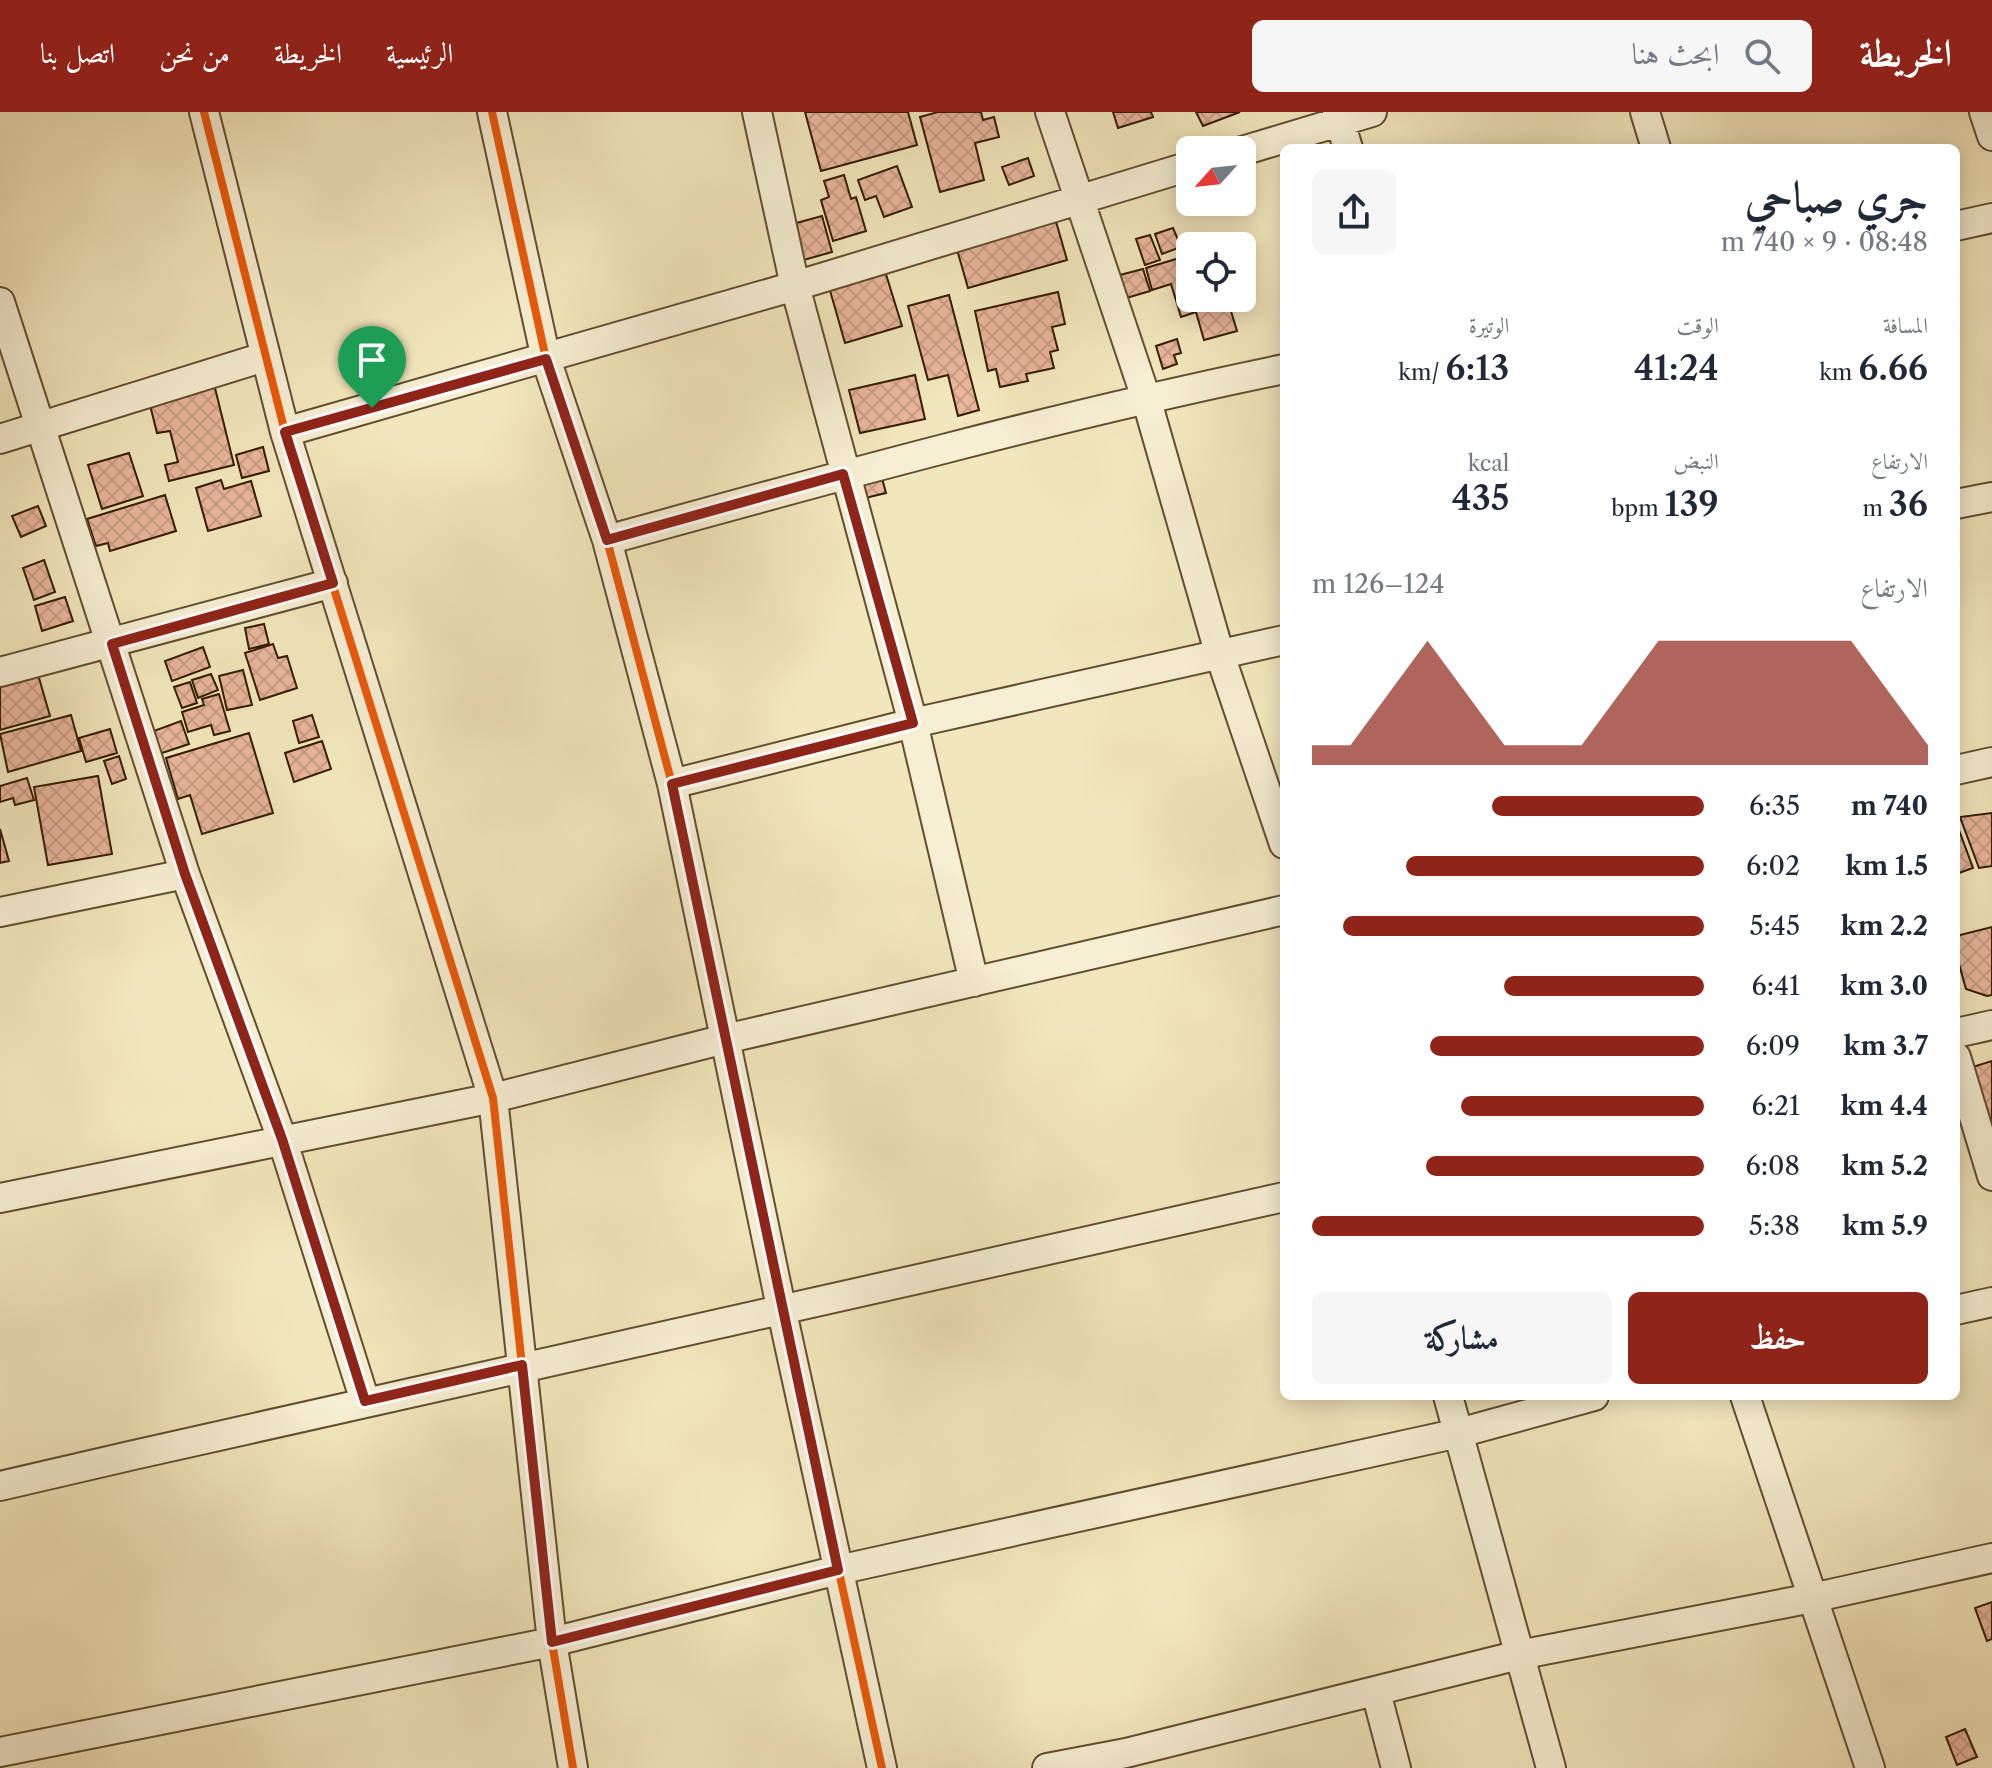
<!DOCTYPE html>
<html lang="ar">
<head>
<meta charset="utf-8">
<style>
  :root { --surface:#fff; --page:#f6f6f7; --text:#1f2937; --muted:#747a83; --accent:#8f2418 }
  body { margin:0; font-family:"Libre Caslon Text",Amiri,serif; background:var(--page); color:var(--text); direction:rtl; height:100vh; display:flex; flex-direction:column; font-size:30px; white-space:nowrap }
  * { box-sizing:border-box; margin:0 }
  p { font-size:26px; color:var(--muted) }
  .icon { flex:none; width:44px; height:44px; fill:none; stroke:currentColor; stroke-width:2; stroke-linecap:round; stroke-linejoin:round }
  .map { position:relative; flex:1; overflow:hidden; direction:ltr }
  .details { position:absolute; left:1280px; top:32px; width:680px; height:1256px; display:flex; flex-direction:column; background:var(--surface); border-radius:12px; box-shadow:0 4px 20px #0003; direction:rtl }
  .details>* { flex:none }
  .needle { width:52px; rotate:243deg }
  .controls { position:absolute; left:1176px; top:24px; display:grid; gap:16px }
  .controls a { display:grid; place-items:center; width:80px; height:80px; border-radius:12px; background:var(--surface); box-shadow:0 4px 20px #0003; font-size:40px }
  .pin { position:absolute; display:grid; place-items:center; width:68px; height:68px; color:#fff; margin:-82px -34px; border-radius:50% 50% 50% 0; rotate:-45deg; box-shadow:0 0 8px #0007 }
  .pin .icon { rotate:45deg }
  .round { display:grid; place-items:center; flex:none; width:84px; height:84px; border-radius:12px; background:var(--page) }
  .headline { display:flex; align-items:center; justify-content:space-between; height:136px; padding:0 32px }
  h1 { font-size:44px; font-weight:600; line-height:60px }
  .stats { display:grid; grid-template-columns:repeat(3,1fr); gap:12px; height:136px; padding:8px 32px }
  .stats div { display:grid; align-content:center }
  .stats b { font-size:34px; font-weight:600 }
  .stats small { font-size:22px; font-weight:400 }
  .stats p { font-size:22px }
  .chart { height:224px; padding:16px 32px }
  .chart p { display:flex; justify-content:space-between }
  .chart svg { width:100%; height:144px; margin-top:8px; fill:var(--accent); opacity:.7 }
  .action { display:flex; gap:16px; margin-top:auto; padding:16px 32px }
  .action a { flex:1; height:92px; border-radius:12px; background:var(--accent); color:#fff; font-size:32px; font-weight:600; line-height:92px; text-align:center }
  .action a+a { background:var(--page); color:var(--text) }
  ul { padding:0 32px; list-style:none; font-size:26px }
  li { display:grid; grid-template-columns:128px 96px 1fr; align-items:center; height:60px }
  li i { height:20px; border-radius:10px; background:var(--accent) }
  header { display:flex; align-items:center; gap:48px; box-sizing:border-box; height:112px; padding:0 40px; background:var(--accent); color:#fff }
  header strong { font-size:38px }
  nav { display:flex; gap:44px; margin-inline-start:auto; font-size:28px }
  .search { width:560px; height:72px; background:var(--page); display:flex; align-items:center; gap:20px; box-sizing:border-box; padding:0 28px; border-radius:12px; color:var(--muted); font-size:30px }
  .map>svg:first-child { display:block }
</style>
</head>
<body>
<header>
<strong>الخريطة</strong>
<div class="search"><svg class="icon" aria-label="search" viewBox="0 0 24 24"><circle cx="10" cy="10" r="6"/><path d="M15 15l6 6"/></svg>ابحث هنا</div>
<nav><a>الرئيسية</a><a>الخريطة</a><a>من نحن</a><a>اتصل بنا</a></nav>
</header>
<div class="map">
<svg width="1992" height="1656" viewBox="0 0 1992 1656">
  <defs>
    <pattern id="building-cross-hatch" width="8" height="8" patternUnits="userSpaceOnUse" patternTransform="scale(2)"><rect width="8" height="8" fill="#e9b69b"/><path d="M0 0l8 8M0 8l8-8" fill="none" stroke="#c89c84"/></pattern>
  </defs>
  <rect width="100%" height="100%" fill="#f2e7bc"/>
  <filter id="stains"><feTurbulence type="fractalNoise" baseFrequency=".0025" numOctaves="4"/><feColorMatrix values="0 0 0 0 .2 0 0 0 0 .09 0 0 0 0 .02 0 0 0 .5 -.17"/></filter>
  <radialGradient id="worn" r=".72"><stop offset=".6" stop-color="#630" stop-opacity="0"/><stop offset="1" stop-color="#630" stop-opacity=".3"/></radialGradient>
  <path fill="url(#building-cross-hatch)" stroke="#321b00" stroke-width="2" d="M 805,0 L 908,0 L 917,33 L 821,59 Z
    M 938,0 L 981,0 L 983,8 L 994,5 L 999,25 L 975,31 L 984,68 L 940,80 L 920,5 Z
    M 1113,0 L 1151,0 L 1153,5 L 1118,16 Z
    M 1196,0 L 1240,0 L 1203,14 Z
    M 1028,46 L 1034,64 L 1009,73 L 1002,55 Z
    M 897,54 L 912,95 L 884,105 L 876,84 L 865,88 L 858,68 Z
    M 844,63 L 851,87 L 856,85 L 866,119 L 833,129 L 821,88 L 829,85 L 824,69 Z
    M 1053,99 L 1067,148 L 968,176 L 954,127 Z
    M 822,104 L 832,140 L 800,149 L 789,113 Z
    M 1173,116 L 1181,135 L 1162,142 L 1155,122 Z
    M 1150,123 L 1160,148 L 1145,153 L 1136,127 Z
    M 1186,144 L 1190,186 L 1227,186 L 1237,219 L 1204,228 L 1196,200 L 1181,205 L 1171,172 L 1152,178 L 1146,156 Z
    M 1143,157 L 1150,179 L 1123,187 L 1116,164 Z
    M 885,159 L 902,214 L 845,231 L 829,175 Z
    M 1058,180 L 1065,212 L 1052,215 L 1058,238 L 1050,240 L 1054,256 L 1026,262 L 1028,269 L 1000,275 L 996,257 L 988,259 L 975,199 Z
    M 949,183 L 979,298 L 958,304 L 948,263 L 928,268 L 908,194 Z
    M 1177,227 L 1181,241 L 1174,243 L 1177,252 L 1163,257 L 1156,234 Z
    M 915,263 L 925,307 L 860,321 L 849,278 Z
    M 214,272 L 234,353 L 169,369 L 165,353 L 178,350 L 170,319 L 157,321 L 149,289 Z
    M 263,335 L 269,359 L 242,366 L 236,343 Z
    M 129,341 L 143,384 L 102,397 L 88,353 Z
    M 880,359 L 886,381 L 861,387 L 855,365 Z
    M 221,368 L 224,377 L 251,369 L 261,404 L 208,419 L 196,376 Z
    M 165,383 L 176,419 L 110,439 L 108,431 L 96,434 L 87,407 Z
    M 38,394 L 46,414 L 21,425 L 12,404 Z
    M 44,448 L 55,480 L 34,488 L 23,456 Z
    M 65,485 L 73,509 L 42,519 L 35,494 Z
    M 264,512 L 269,532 L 249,537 L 245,516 Z
    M 273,532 L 278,546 L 287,544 L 297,576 L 260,588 L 245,541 Z
    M 203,535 L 210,555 L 172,569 L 165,549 Z
    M 243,558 L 252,593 L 227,598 L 219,564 Z
    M 37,559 L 50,604 L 0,618 L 0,570 Z
    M 211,562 L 218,578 L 198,586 L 192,568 Z
    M 190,570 L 197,591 L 182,596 L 174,575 Z
    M 219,582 L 230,619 L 214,623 L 211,613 L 188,620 L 182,600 L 204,593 L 202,587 Z
    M 71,603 L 81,639 L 8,660 L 0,622 Z
    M 312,603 L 319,625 L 299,631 L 293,609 Z
    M 181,609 L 189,632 L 159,642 L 151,620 Z
    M 110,617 L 117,641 L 86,650 L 79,626 Z
    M 249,621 L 273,701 L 202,722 L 190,683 L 178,687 L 166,646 Z
    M 322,629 L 331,657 L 294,670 L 285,641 Z
    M 119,644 L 126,667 L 112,672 L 104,649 Z
    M 98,664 L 112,742 L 48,753 L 34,675 Z
    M 27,666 L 34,688 L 15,693 L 13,686 L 0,690 L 0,674 Z
    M 1992,701 L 1992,754 L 1979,756 L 1960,705 Z
    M 1956,710 L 1973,756 L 1956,762 Z
    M 0,717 L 9,749 L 0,751 Z
    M 1992,815 L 1992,883 L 1987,884 L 1966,877 L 1956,841 L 1956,824 Z
    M 1992,949 L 1992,1035 L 1960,959 Z
    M 1992,1490 L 1992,1527 L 1987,1529 L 1975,1496 Z
    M 1965,1617 L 1977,1645 L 1957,1653 L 1946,1625 Z"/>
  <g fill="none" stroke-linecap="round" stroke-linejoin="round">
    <g stroke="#624e2f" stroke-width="32">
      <path id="minor" d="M 204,0 L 285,320 L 493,986 L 552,1530 L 573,1656
        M 492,0 L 546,247 L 607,428 L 672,672 L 782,1200 L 882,1656
        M 757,0 L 795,174 L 913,611 L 974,870
        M 1050,0 L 1146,286 L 1219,540 L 1284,732
        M 1337,0 L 1348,36
        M 1645,0 L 1656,36
        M 1984,0 L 1992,24
        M 1242,39 L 1372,0
        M 1956,114 L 1992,106
        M 0,190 L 185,762 L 282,1027 L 365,1289
        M 285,320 L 795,174 L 1190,54
        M 0,327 L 264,245
        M 1956,392 L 1992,385
        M 607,428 C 831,366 1056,304 1284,257
        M 0,560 L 333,471
        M 1956,658 L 1992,650
        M 672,672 L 913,611 L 1284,528
        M 0,800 L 185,762
        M 1956,921 L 1992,913
        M 1956,945 L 1992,1064
        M 0,1086 L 493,986 L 725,927 L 1284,798
        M 1956,1198 L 1992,1190
        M 1448,1284 L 1551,1656
        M 1745,1284 L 1870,1656
        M 0,1374 C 427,1274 856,1183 1284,1085
        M 1376,1580 L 1396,1656
        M 0,1640 L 552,1530 L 838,1458 L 1459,1321 L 1594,1284
        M 1047,1656 L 1126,1641 L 1519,1543 L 1812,1486 L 1992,1446"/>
    </g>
    <use href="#minor" stroke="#f7efd3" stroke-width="28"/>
    <g stroke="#f7efd3" stroke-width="13">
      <path id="cycleway" d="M 204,0 L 285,320 L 493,986 L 552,1530 L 573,1656
        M 492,0 L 546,247 L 607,428 L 672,672 L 782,1200 L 882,1656"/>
    </g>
    <use href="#cycleway" stroke="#e8590c" stroke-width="8"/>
  </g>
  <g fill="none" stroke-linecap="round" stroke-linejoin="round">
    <g stroke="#fff" stroke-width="16">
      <path id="route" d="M 546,247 L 607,428 L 843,362 L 913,611 L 672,672 L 838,1458 L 552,1530 L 522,1253 L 365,1289 L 282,1027 L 185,762 L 112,532 L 333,471 L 285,320 Z"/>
    </g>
    <use href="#route" stroke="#8f2418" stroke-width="10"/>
  </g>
  <rect width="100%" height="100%" filter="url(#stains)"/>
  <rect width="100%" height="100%" fill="url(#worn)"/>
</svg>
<div class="controls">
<a><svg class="needle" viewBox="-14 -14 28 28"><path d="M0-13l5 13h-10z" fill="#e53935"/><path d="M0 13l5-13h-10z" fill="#747a83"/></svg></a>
<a><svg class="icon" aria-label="locate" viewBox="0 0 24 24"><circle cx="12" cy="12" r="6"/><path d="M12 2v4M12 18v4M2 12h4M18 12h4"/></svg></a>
</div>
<div class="pin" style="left:372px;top:296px;background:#1e9e55"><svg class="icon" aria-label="arrive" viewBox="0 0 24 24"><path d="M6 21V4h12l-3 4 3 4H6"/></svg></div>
<section class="details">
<div class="headline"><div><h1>جري صباحي</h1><p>08:48 · 9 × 740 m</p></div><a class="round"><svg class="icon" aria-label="share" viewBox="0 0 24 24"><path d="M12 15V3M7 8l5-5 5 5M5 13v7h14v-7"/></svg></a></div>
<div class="stats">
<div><p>المسافة</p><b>6.66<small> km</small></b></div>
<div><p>الوقت</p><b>41:24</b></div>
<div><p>الوتيرة</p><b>6:13<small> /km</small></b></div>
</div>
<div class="stats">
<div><p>الارتفاع</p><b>36<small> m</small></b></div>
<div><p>النبض</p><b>139<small> bpm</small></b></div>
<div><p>kcal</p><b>435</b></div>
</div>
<div class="chart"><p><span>الارتفاع</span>124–126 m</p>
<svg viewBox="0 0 160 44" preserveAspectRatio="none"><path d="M0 44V38L10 38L20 22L30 6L40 22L50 38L60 38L70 38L80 22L90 6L100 6L110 6L120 6L130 6L140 6L150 22L160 38V44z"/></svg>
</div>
<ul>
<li><b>740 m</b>6:35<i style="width:54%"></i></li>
<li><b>1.5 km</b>6:02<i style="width:76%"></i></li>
<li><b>2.2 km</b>5:45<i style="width:92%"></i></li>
<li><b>3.0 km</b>6:41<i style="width:51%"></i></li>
<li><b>3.7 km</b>6:09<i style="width:70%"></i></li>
<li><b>4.4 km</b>6:21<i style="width:62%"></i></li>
<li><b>5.2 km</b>6:08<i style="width:71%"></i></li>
<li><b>5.9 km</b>5:38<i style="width:100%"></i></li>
</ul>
<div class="action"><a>حفظ</a><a>مشاركة</a></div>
</section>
</div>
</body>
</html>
